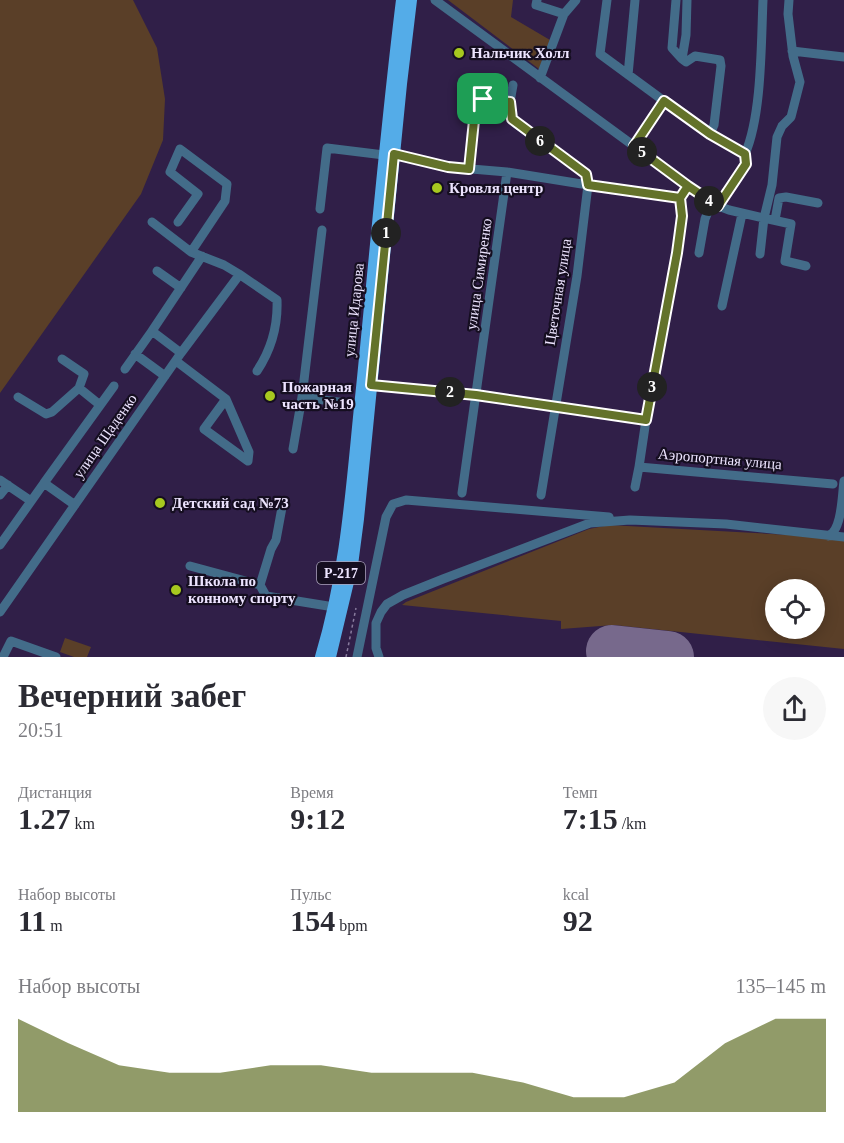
<!DOCTYPE html>
<html lang="ru">
<head>
<meta charset="utf-8">
<style>
  :root { --surface:#fff; --page:#f7f7f7; --text:#2b2b33; --muted:#7c7c81; --accent:#63722a }
  body { margin:0; font-family:Georgia,serif; background:var(--page); color:var(--text); height:100vh; display:flex; flex-direction:column; font-size:22px; white-space:nowrap }
  * { box-sizing:border-box; margin:0 }
  p { font-size:20px; color:var(--muted) }
  .icon { flex:none; width:33px; height:33px; fill:none; stroke:currentColor; stroke-width:2; stroke-linecap:round; stroke-linejoin:round }
  .map { position:relative; height:657px; overflow:hidden }
  .details { display:flex; flex-direction:column; background:var(--surface); flex:1 }
  .details>* { flex:none }
  .controls { position:absolute; left:765px; top:579px; display:grid; gap:12px }
  .controls a { display:grid; place-items:center; width:60px; height:60px; border-radius:50%; background:var(--surface); box-shadow:0 3px 15px #0003; font-size:30px }
  .pin { position:absolute; display:grid; place-items:center; width:51px; height:51px; color:#fff; margin:-26px; border-radius:12px; box-shadow:0 3px 9px #0006 }
  .km { position:absolute; width:30px; height:30px; margin:-15px; border-radius:50%; background:#222; color:#fff; font-size:16px; line-height:30px; text-align:center }
  .round { display:grid; place-items:center; flex:none; width:63px; height:63px; border-radius:32px; background:var(--page) }
  .summary { display:flex; align-items:center; justify-content:space-between; height:102px; padding:0 18px }
  h1 { font-size:33px; font-weight:700; line-height:45px }
  .metrics { display:grid; grid-template-columns:repeat(3,1fr); gap:9px; height:102px; padding:6px 18px }
  .metrics div { display:grid; align-content:center }
  .metrics b { font-size:30px; font-weight:700 }
  .metrics small { font-size:16px; font-weight:400 }
  .metrics p { font-size:16px }
  .chart { height:168px; padding:12px 18px }
  .chart p { display:flex; justify-content:space-between }
  .chart svg { width:100%; height:108px; margin-top:6px; fill:var(--accent); opacity:.7 }
  .map>svg:first-child { display:block }
</style>
</head>
<body>
<div class="map">
<svg width="844" height="657" viewBox="0 0 844 657">
  <rect width="100%" height="100%" fill="#301f48"/>
  <path fill="#5a3f28" fill-rule="evenodd" d="M 0,0 L 133,0 L 157,48 L 165,99 L 163,140 L 141,194 L 0,393 Z
    M 448,0 L 513,0 L 511,17 L 550,40 L 539,69 Z
    M 609,525 L 844,538 L 844,649 L 614,625 L 561,629 L 561,621 L 402,605 L 406,602 L 589,529 ZM 776,590 L 814,590 L 814,628 L 776,628 Z
    M 65,638 L 91,647 L 87,657 L 74,657 L 60,652 Z"/>
  <g fill="none" stroke-linecap="round" stroke-linejoin="round">
    <path stroke="#77698c" stroke-width="52" d="M 612,651 L 668,657"/>
    <path stroke="#897c9e" stroke-width="1.5" stroke-dasharray="3 3" stroke-linecap="butt" d="M 346,657 L 356,608"/>
    <path stroke="#436c89" stroke-width="9" d="M 435,0 L 713,204 L 729,210 L 764,218 L 760,254
      M 537,0 L 536,5 L 564,14
      M 607,0 L 600,54 L 664,101 L 634,146
      M 676,0 L 672,48 L 682,59
      M 687,0 L 686,35 L 682,59 L 686,62 L 695,56 L 720,60 L 721,66 L 714,125 L 710,134
      M 789,0 L 788,14 L 793,56 L 800,82 L 791,117 L 782,126 L 777,137 L 772,185 L 764,218 L 791,224 L 785,261 L 806,266
      M 792,51 L 844,57
      M 628,75 L 635,0
      M 540,78 L 564,14 L 576,0
      M 664,101 L 710,134 L 745,154 L 746,164 L 718,206
      M 510,102 L 513,85
      M 394,154 L 448,167 L 507,172 L 462,493
      M 745,154 C 762,115 761,44 763,0
      M 469,169 L 476,101 L 483,99 L 510,102 L 512,119 L 515,123 L 586,174 L 588,185 L 507,172
      M 688,186 L 680,198 L 682,216 L 677,253 L 646,420 L 639,467 L 833,484
      M 320,209 L 327,148 L 384,155
      M 775,220 L 779,198 L 786,197 L 818,203
      M 152,222 L 191,252
      M 322,230 L 302,397 L 360,405
      M 699,253 L 705,219 L 712,202
      M 157,271 L 181,288
      M 239,274 L 277,300 C 278,326 271,350 257,371
      M 722,306 L 742,214
      M 181,353 L 152,331 L 202,256
      M 135,354 L 165,376
      M 62,359 L 84,374 L 79,388 L 100,405
      M 176,361 L 226,399 L 204,429 L 248,461 L 249,452 L 226,399
      M 125,369 L 152,331
      M 371,385 C 464,393 555,405 646,420
      M 18,397 L 46,414 L 52,412 L 79,388
      M 293,449 L 302,397
      M 0,480 L 31,501
      M 44,483 L 114,386
      M 635,487 L 639,467
      M 0,495 L 8,485
      M 541,495 L 577,276 L 588,185 L 680,198
      M 283,502 L 276,540 L 271,549 L 260,585 L 266,596 L 334,607
      M 828,536 C 842,531 842,495 844,481
      M 0,545 L 44,483 L 75,505
      M 190,566 L 260,585
      M 0,612 L 181,353 L 237,278 L 239,274 L 224,265 L 191,252 L 225,201 L 227,184 L 180,149 L 170,172 L 198,194 L 178,222
      M 3,657 L 11,641 L 56,657
      M 357,657 L 386,517 L 393,504 L 406,500 L 609,517
      M 379,657 L 376,648 L 376,623 L 381,612 L 387,604 L 403,595 L 443,579 L 590,523 L 630,520 L 726,524 L 844,537"/>
    <path stroke="#54ace8" stroke-width="12" d="M 321,657 C 348,567 352,481 362,388 C 375,259 386,129 402,0
      M 330,657 L 352,565 L 358,519 L 401,84 L 411,0"/>
  </g>
  <g fill="none" stroke-linecap="round" stroke-linejoin="round">
    <g stroke="#fff" stroke-width="12">
      <path id="route" d="M 483,99 L 476,101 L 469,169 L 448,167 L 394,154 L 371,385 L 476,395 L 646,420 L 677,253 L 682,216 L 680,198 L 688,186 L 718,206 L 746,164 L 745,154 L 710,134 L 664,101 L 634,146 L 688,186 L 680,198 L 588,185 L 586,174 L 512,119 L 510,102 L 483,99"/>
    </g>
    <use href="#route" stroke="#63722a" stroke-width="8"/>
  </g>
  <g fill="#a7c81f" stroke="#150e20" stroke-width="2">
    <circle cx="459" cy="53" r="6"/>
    <circle cx="437" cy="188" r="6"/>
    <circle cx="270" cy="396" r="6"/>
    <circle cx="160" cy="503" r="6"/>
    <circle cx="176" cy="590" r="6"/>
  </g>
  <g text-anchor="middle" dominant-baseline="central" stroke-width="4.5" stroke-linejoin="round" paint-order="stroke">
    <rect fill="#150e20" stroke="#aca4bc" stroke-width="1.5" x="317" y="562" width="48" height="22" rx="4.5"/>
    <g font-size="14" font-weight="bold" fill="#ede4ff">
      <text x="341" y="573">Р-217</text>
    </g>
    <g font-size="15" font-weight="bold" fill="#ede4ff" stroke="#150e20" text-anchor="start">
      <text x="471" y="53">Нальчик Холл</text>
      <text x="449" y="188">Кровля центр</text>
      <text x="282" y="387">Пожарная<tspan x="282" dy="17">часть №19</tspan></text>
      <text x="172" y="503">Детский сад №73</text>
      <text x="188" y="581">Школа по<tspan x="188" dy="17">конному спорту</tspan></text>
    </g>
    <g font-size="15" fill="#ede4ff" stroke="#150e20">
      <text transform="translate(479 274) rotate(-82)">улица Симиренко</text>
      <text transform="translate(558 292) rotate(-81)">Цветочная улица</text>
      <text transform="translate(354 310) rotate(-84)">улица Идарова</text>
      <text transform="translate(105 436) rotate(-55)">улица Щаденко</text>
      <text transform="translate(720 459) rotate(5)">Аэропортная улица</text>
    </g>
  </g>
</svg>
<div class="controls">
<a><svg class="icon" aria-label="locate" viewBox="0 0 24 24"><circle cx="12" cy="12" r="6"/><path d="M12 2v4M12 18v4M2 12h4M18 12h4"/></svg></a>
</div>
<div class="pin" style="left:483px;top:99px;background:#1e9e55"><svg class="icon" aria-label="arrive" viewBox="0 0 24 24"><path d="M6 21V4h12l-3 4 3 4H6"/></svg></div>
<b class="km" style="left:386px;top:233px">1</b>
<b class="km" style="left:450px;top:392px">2</b>
<b class="km" style="left:652px;top:387px">3</b>
<b class="km" style="left:709px;top:201px">4</b>
<b class="km" style="left:642px;top:152px">5</b>
<b class="km" style="left:540px;top:141px">6</b>
</div>
<section class="details">
<div class="summary"><div><h1>Вечерний забег</h1><p>20:51</p></div><a class="round"><svg class="icon" aria-label="share" viewBox="0 0 24 24"><path d="M12 15V3M7 8l5-5 5 5M5 13v7h14v-7"/></svg></a></div>
<div class="metrics">
<div><p>Дистанция</p><b>1.27<small> km</small></b></div>
<div><p>Время</p><b>9:12</b></div>
<div><p>Темп</p><b>7:15<small> /km</small></b></div>
</div>
<div class="metrics">
<div><p>Набор высоты</p><b>11<small> m</small></b></div>
<div><p>Пульс</p><b>154<small> bpm</small></b></div>
<div><p>kcal</p><b>92</b></div>
</div>
<div class="chart"><p><span>Набор высоты</span>135–145 m</p>
<svg viewBox="0 0 160 44" preserveAspectRatio="none"><path d="M0 44V6L10 16L20 25L30 28L40 28L50 25L60 25L70 28L80 28L90 28L100 32L110 38L120 38L130 32L140 16L150 6L160 6V44z"/></svg>
</div>
</section>
</body>
</html>
